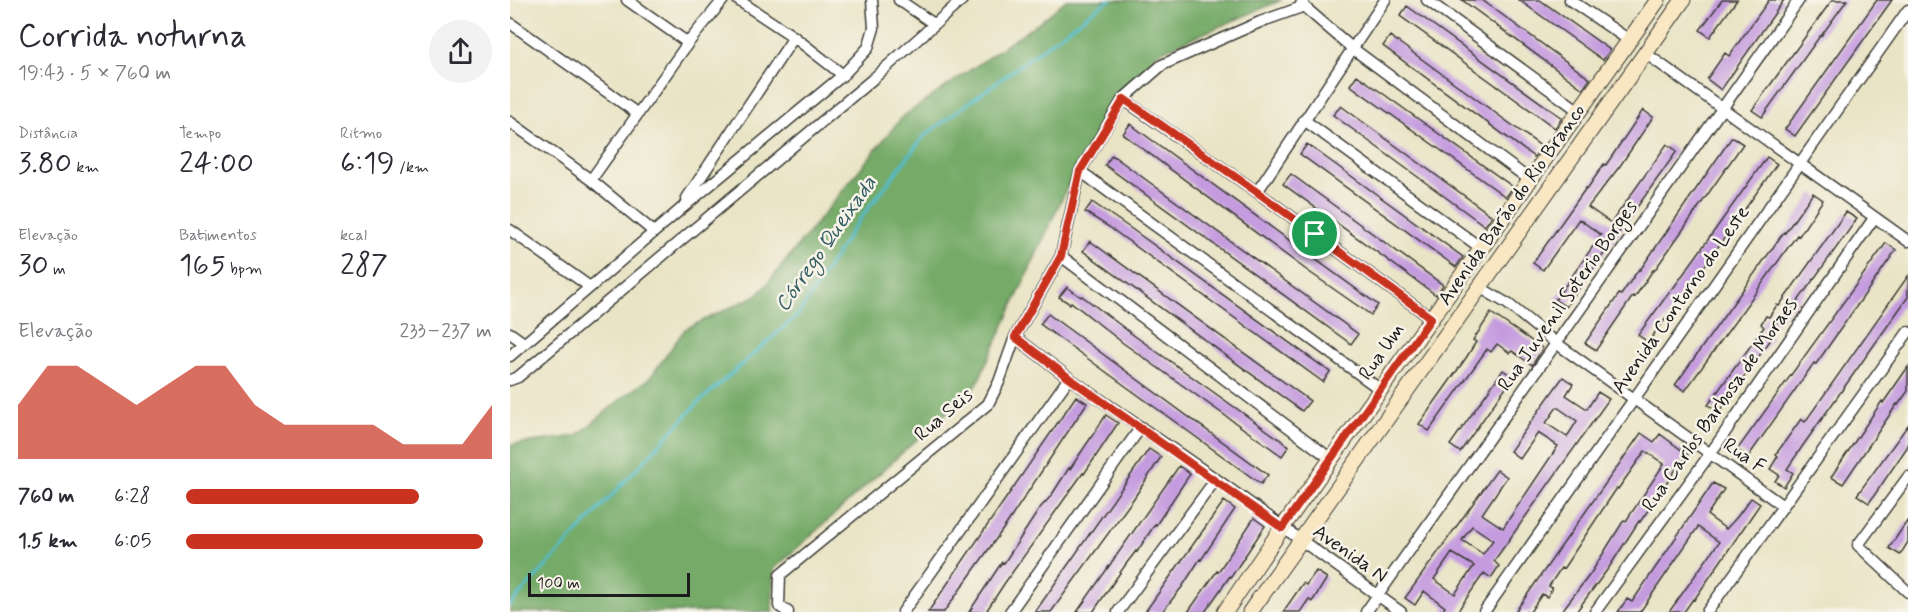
<!DOCTYPE html>
<html lang="pt">
<head>
<meta charset="utf-8">
<style>
  :root { --surface:#fff; --page:#f2f2f3; --text:#2b2b33; --muted:#7c7c81; --accent:#c8321e }
  body { margin:0; font-family:Mynerve,sans-serif; background:var(--page); color:var(--text); height:100vh; display:flex; flex-direction:column; font-size:22px; white-space:nowrap }
  * { box-sizing:border-box; margin:0 }
  p { font-size:20px; color:var(--muted) }
  .icon { flex:none; width:33px; height:33px; fill:none; stroke:currentColor; stroke-width:2; stroke-linecap:round; stroke-linejoin:round }
  .map { position:relative; flex:1; overflow:hidden }
  .sheet { display:flex; flex-direction:column; background:var(--surface); width:510px }
  .sheet>* { flex:none }
  .scale { position:absolute; left:18px; bottom:15px; width:162px; box-sizing:border-box; padding-left:6px; border:3px solid #1c1c1c; border-top:0; font-size:16px; line-height:21px; white-space:nowrap; color:#1c1c1c; -webkit-text-stroke:4px #f7f3e8; paint-order:stroke }
  .pin { position:absolute; display:grid; place-items:center; width:51px; height:51px; color:#fff; margin:-26px; border:3px solid #fff; border-radius:50%; box-shadow:0 2px 6px #0007 }
  .round { display:grid; place-items:center; flex:none; width:63px; height:63px; border-radius:32px; background:var(--page) }
  .head { display:flex; align-items:center; justify-content:space-between; height:102px; padding:0 18px }
  h1 { font-size:33px; font-weight:600; line-height:45px }
  .metrics { display:grid; grid-template-columns:repeat(3,1fr); gap:9px; height:102px; padding:6px 18px }
  .metrics div { display:grid; align-content:center }
  .metrics b { font-size:30px; font-weight:600 }
  .metrics small { font-size:16px; font-weight:400 }
  .metrics p { font-size:16px }
  .chart { height:168px; padding:12px 18px }
  .chart p { display:flex; justify-content:space-between }
  .chart svg { width:100%; height:108px; margin-top:6px; fill:var(--accent); opacity:.7 }
  ul { padding:0 18px; list-style:none; font-size:20px }
  li { display:grid; grid-template-columns:96px 72px 1fr; align-items:center; height:45px }
  li i { height:15px; border-radius:8px; background:var(--accent) }
  main { display:flex; flex:1; min-height:0 }
  .map>svg:first-child { display:block }
</style>
</head>
<body>
<main>
<section class="sheet">
<div class="head"><div><h1>Corrida noturna</h1><p>19:43 · 5 × 760 m</p></div><a class="round"><svg class="icon" aria-label="share" viewBox="0 0 24 24"><path d="M12 15V3M7 8l5-5 5 5M5 13v7h14v-7"/></svg></a></div>
<div class="metrics">
<div><p>Distância</p><b>3.80<small> km</small></b></div>
<div><p>Tempo</p><b>24:00</b></div>
<div><p>Ritmo</p><b>6:19<small> /km</small></b></div>
</div>
<div class="metrics">
<div><p>Elevação</p><b>30<small> m</small></b></div>
<div><p>Batimentos</p><b>165<small> bpm</small></b></div>
<div><p>kcal</p><b>287</b></div>
</div>
<div class="chart"><p><span>Elevação</span>233–237 m</p>
<svg viewBox="0 0 160 44" preserveAspectRatio="none"><path d="M0 44V22L10 6L20 6L30 14L40 22L50 14L60 6L70 6L80 22L90 30L100 30L110 30L120 30L130 38L140 38L150 38L160 22V44z"/></svg>
</div>
<ul>
<li><b>760 m</b>6:28<i style="width:76%"></i></li>
<li><b>1.5 km</b>6:05<i style="width:97%"></i></li>
</ul>
</section>
<div class="map">
<svg width="1398" height="612" viewBox="0 0 1398 612">
  <rect width="100%" height="100%" fill="#f7f3e8"/>
  <filter id="ink" filterUnits="userSpaceOnUse"><feTurbulence type="fractalNoise" baseFrequency=".0167" numOctaves="2"/><feDisplacementMap in="SourceGraphic" scale="12" xChannelSelector="R" yChannelSelector="G"/><feConvolveMatrix kernelMatrix="1 2 1 2 8 2 1 2 1" color-interpolation-filters="sRGB"/></filter>
  <filter id="wash" filterUnits="userSpaceOnUse"><feTurbulence type="fractalNoise" baseFrequency=".008" numOctaves="4" result="noise"/><feDisplacementMap in="SourceGraphic" scale="24" xChannelSelector="R" yChannelSelector="G"/><feGaussianBlur stdDeviation="1.35" result="paint"/><feColorMatrix in="noise" values="0 0 0 0 0 0 0 0 0 0 0 0 0 0 0 0 0 1.4 0 .05"/><feComposite in="paint" operator="in"/></filter>
  <g filter="url(#wash)">
    <rect width="100%" height="100%" fill="#e9e4c5"/>
    <path fill="#74aa67" stroke="#486342" stroke-width="1.5" d="M 556,0 L 772,0 L 647,53 L 613,99 L 560,181 L 466,386 L 264,569 L 262,610 L 264,612 L 0,612 L 0,445 L 67,436 L 112,398 L 140,378 L 175,329 L 249,294 L 392,117 L 531,21 Z"/>
    <g fill="none" stroke-linecap="round" stroke-linejoin="round">
      <path stroke="#50bccc" stroke-width="3" d="M 0,605 L 188,403 L 289,314 L 343,228 L 414,136 L 591,5 L 600,0"/>
    </g>
    <g id="blocks">
      <path fill="#c59bdf" fill-rule="evenodd" d="M 952,0 L 972,0 L 1080,79 L 1073,89 Z
        M 1009,0 L 1030,0 L 1100,50 L 1093,60 Z
        M 1212,0 L 1227,0 L 1200,37 L 1190,30 Z
        M 1259,0 L 1274,0 L 1211,90 L 1197,79 L 1215,53 L 1219,56 Z
        M 1322,0 L 1337,0 L 1311,36 L 1310,36 L 1252,117 L 1242,110 Z
        M 1367,0 L 1382,0 L 1285,136 L 1275,129 Z
        M 897,6 L 1052,118 L 1045,128 L 890,16 Z
        M 880,36 L 1032,147 L 1024,157 L 873,46 Z
        M 847,75 L 1003,187 L 996,197 L 840,85 Z
        M 831,106 L 982,216 L 975,226 L 823,115 Z
        M 1133,110 L 1143,117 L 1110,166 L 1078,207 L 1101,223 L 1157,144 L 1167,151 L 1056,307 L 1045,300 L 1091,235 L 1069,219 L 1033,270 L 1023,263 L 1076,188 L 1077,189 L 1094,164 L 1096,165 Z
        M 620,124 L 868,305 L 861,315 L 795,269 L 613,134 Z
        M 1222,137 L 1233,144 L 1144,271 L 1143,270 L 1125,297 L 1123,296 L 1086,350 L 1075,343 L 1109,294 L 1111,295 L 1129,269 L 1130,270 Z
        M 797,144 L 953,257 L 946,267 L 790,154 Z
        M 602,155 L 848,334 L 841,344 L 595,165 Z
        M 1257,157 L 1267,164 L 1176,292 L 1138,342 L 1128,335 L 1161,290 L 1162,290 Z
        M 781,174 L 933,285 L 926,295 L 773,184 Z
        M 1303,193 L 1313,200 L 1289,236 L 1287,235 L 1175,391 L 1165,385 L 1274,232 L 1275,233 Z
        M 582,202 L 623,230 L 820,372 L 813,382 L 599,227 L 575,212 Z
        M 1336,212 L 1347,219 L 1283,308 L 1280,306 L 1271,320 L 1269,319 L 1258,335 L 1262,338 L 1209,412 L 1198,405 L 1254,327 L 1251,324 L 1256,316 L 1259,317 L 1267,305 L 1269,306 Z
        M 580,241 L 800,401 L 792,411 L 573,251 Z
        M 1376,243 L 1386,250 L 1306,364 L 1304,363 L 1238,457 L 1227,450 Z
        M 1398,276 L 1398,297 L 1294,444 L 1277,469 L 1283,473 L 1274,487 L 1265,481 L 1269,475 L 1260,469 L 1268,456 L 1266,454 L 1291,419 L 1295,422 Z
        M 557,287 L 571,297 L 572,296 L 622,334 L 779,446 L 772,456 L 613,343 L 561,302 L 560,304 L 549,297 Z
        M 981,313 L 1032,348 L 1032,350 L 1022,365 L 1002,351 L 1000,353 L 987,344 L 981,352 L 977,349 L 919,431 L 909,424 L 956,358 L 966,342 L 963,340 Z
        M 538,314 L 758,475 L 751,484 L 545,335 L 530,324 Z
        M 1398,367 L 1398,391 L 1388,405 L 1387,404 L 1333,484 L 1321,477 L 1372,401 L 1373,403 Z
        M 993,370 L 1003,377 L 950,452 L 940,445 Z
        M 1053,377 L 1063,384 L 1056,395 L 1077,409 L 1088,392 L 1099,399 L 984,561 L 989,566 L 981,578 L 974,573 L 947,612 L 932,612 L 935,607 L 914,591 L 905,605 L 895,598 L 987,470 L 997,477 L 972,514 L 993,528 L 1048,446 L 1028,433 L 1010,459 L 1000,451 ZM 1047,407 L 1067,421 L 1057,437 L 1036,423 ZM 962,526 L 983,540 L 973,554 L 952,540 ZM 942,553 L 964,566 L 945,594 L 924,579 Z
        M 566,396 L 577,403 L 496,525 L 434,612 L 418,612 Z
        M 596,415 L 608,423 L 574,474 L 573,473 L 494,584 L 477,610 L 480,612 L 459,612 L 492,562 L 494,563 L 530,508 L 541,496 L 559,468 L 560,469 Z
        M 1398,425 L 1398,446 L 1359,503 L 1347,495 Z
        M 1131,433 L 1144,442 L 1150,434 L 1178,455 L 1172,463 L 1171,462 L 1130,522 L 1129,521 L 1100,566 L 1066,612 L 1051,612 L 1081,573 L 1114,520 L 1116,521 L 1154,464 L 1135,451 L 1108,489 L 1107,488 L 1053,569 L 1051,568 L 1039,586 L 1042,588 L 1037,597 L 1032,594 L 1020,612 L 1005,612 Z
        M 639,449 L 651,457 L 624,498 L 541,612 L 525,612 Z
        M 669,466 L 680,474 L 646,525 L 645,524 L 627,552 L 626,551 L 616,564 L 583,612 L 567,612 Z
        M 1203,483 L 1214,489 L 1197,515 L 1216,529 L 1227,517 L 1241,498 L 1250,504 L 1184,600 L 1183,599 L 1174,612 L 1159,612 L 1209,542 L 1188,527 L 1130,612 L 1108,612 L 1117,599 L 1122,602 Z
        M 714,501 L 725,509 L 691,560 L 690,559 L 672,587 L 652,612 L 635,612 Z
        M 744,518 L 755,526 L 721,577 L 720,576 L 695,612 L 678,612 L 707,571 L 708,572 Z
        M 1398,520 L 1398,542 L 1390,555 L 1379,548 Z
        M 806,571 L 817,578 L 802,602 L 799,599 L 790,612 L 773,612 L 793,583 L 796,585 Z"/>
    </g>
  </g>
  <g filter="url(#ink)">
    <use href="#blocks" fill-opacity="0" stroke="#3b3a35" stroke-width="1.5"/>
    <g fill="none" stroke-linecap="round" stroke-linejoin="round">
      <g stroke="#3b3a35" stroke-width="13">
        <path id="street" d="M 117,0 L 178,43
          M 228,0 L 284,37 L 333,75
          M 389,0 L 424,24
          M 917,0 L 1069,111
          M 1060,0 L 1119,40
          M 791,4 L 842,48 L 1020,180
          M 0,23 L 128,114
          M 1135,53 L 1398,241
          M 613,99 L 747,192 L 921,318
          M 794,120 L 971,248
          M 0,122 L 81,180 L 144,232
          M 570,171 L 871,390
          M 81,180 L 178,43 L 213,0
          M 747,192 L 875,0
          M 177,198 L 284,37
          M 0,230 L 80,287
          M 551,256 L 821,459
          M 969,287 L 998,304 L 1046,343 L 1273,506
          M 0,333 L 14,343
          M 505,337 L 559,378 L 706,479 L 891,612
          M 0,356 L 171,209 L 333,75 L 358,48 L 364,28 L 362,0
          M 0,380 L 8,377 L 364,78 L 452,0
          M 1398,477 L 1348,545 L 1398,592
          M 278,612 L 269,606 L 270,575 L 478,404 L 489,382 L 505,337 L 551,256 L 570,171 L 613,99 L 652,65 L 750,22 L 789,8 L 794,0
          M 393,612 L 559,378
          M 500,612 L 631,427
          M 608,612 L 706,479
          M 856,612 L 1289,0
          M 974,612 L 1398,10
          M 1085,612 L 1200,454 L 1364,218
          M 1197,612 L 1398,332"/>
      </g>
      <g stroke="#3b3a35" stroke-width="17">
        <path id="secondary" d="M 715,612 L 772,528 L 1148,0
          M 740,612 L 1173,0"/>
      </g>
      <use href="#street" stroke="#fff" stroke-width="10"/>
      <use href="#secondary" stroke="#f9e7c3" stroke-width="15"/>
    </g>
  </g>
  <g fill="none" stroke-linecap="round" stroke-linejoin="round" filter="url(#ink)">
    <g stroke="#fff" stroke-width="12">
      <path id="route" d="M 614,99 L 747,192 L 921,318 L 772,528 L 559,378 L 505,337 L 551,256 L 570,171 Z"/>
    </g>
    <use href="#route" stroke="#c8321e" stroke-width="8"/>
  </g>
  <g text-anchor="middle" dominant-baseline="central" stroke-width="5" stroke-linejoin="round" paint-order="stroke">
    <g font-size="20" fill="#1c1c1c" stroke="#f7f3e8">
      <text transform="translate(1002 205) rotate(-55)">Avenida Barão do Rio Branco</text>
      <text transform="translate(1058 296) rotate(-55)">Rua Juvenil Soterio Borges</text>
      <text transform="translate(1171 300) rotate(-55)">Avenida Contorno do Leste</text>
      <text transform="translate(872 352) rotate(-55)">Rua Um</text>
      <text transform="translate(1210 405) rotate(-55)">Rua Carlos Barbosa de Moraes</text>
      <text transform="translate(434 415) rotate(-41)">Rua Seis</text>
      <text transform="translate(1234 456) rotate(35)">Rua F</text>
      <text transform="translate(840 554) rotate(35)">Avenida N</text>
    </g>
    <g font-size="21" font-style="italic" fill="#315c62" stroke="#f7f3e8">
      <text transform="translate(316 244) rotate(-55)">Córrego Queixada</text>
    </g>
  </g>
</svg>
<div class="scale">100 m</div>
<div class="pin" style="left:805px;top:234px;background:#1e9e55"><svg class="icon" aria-label="arrive" viewBox="0 0 24 24"><path d="M6 21V4h12l-3 4 3 4H6"/></svg></div>
</div>
</main>
</body>
</html>
